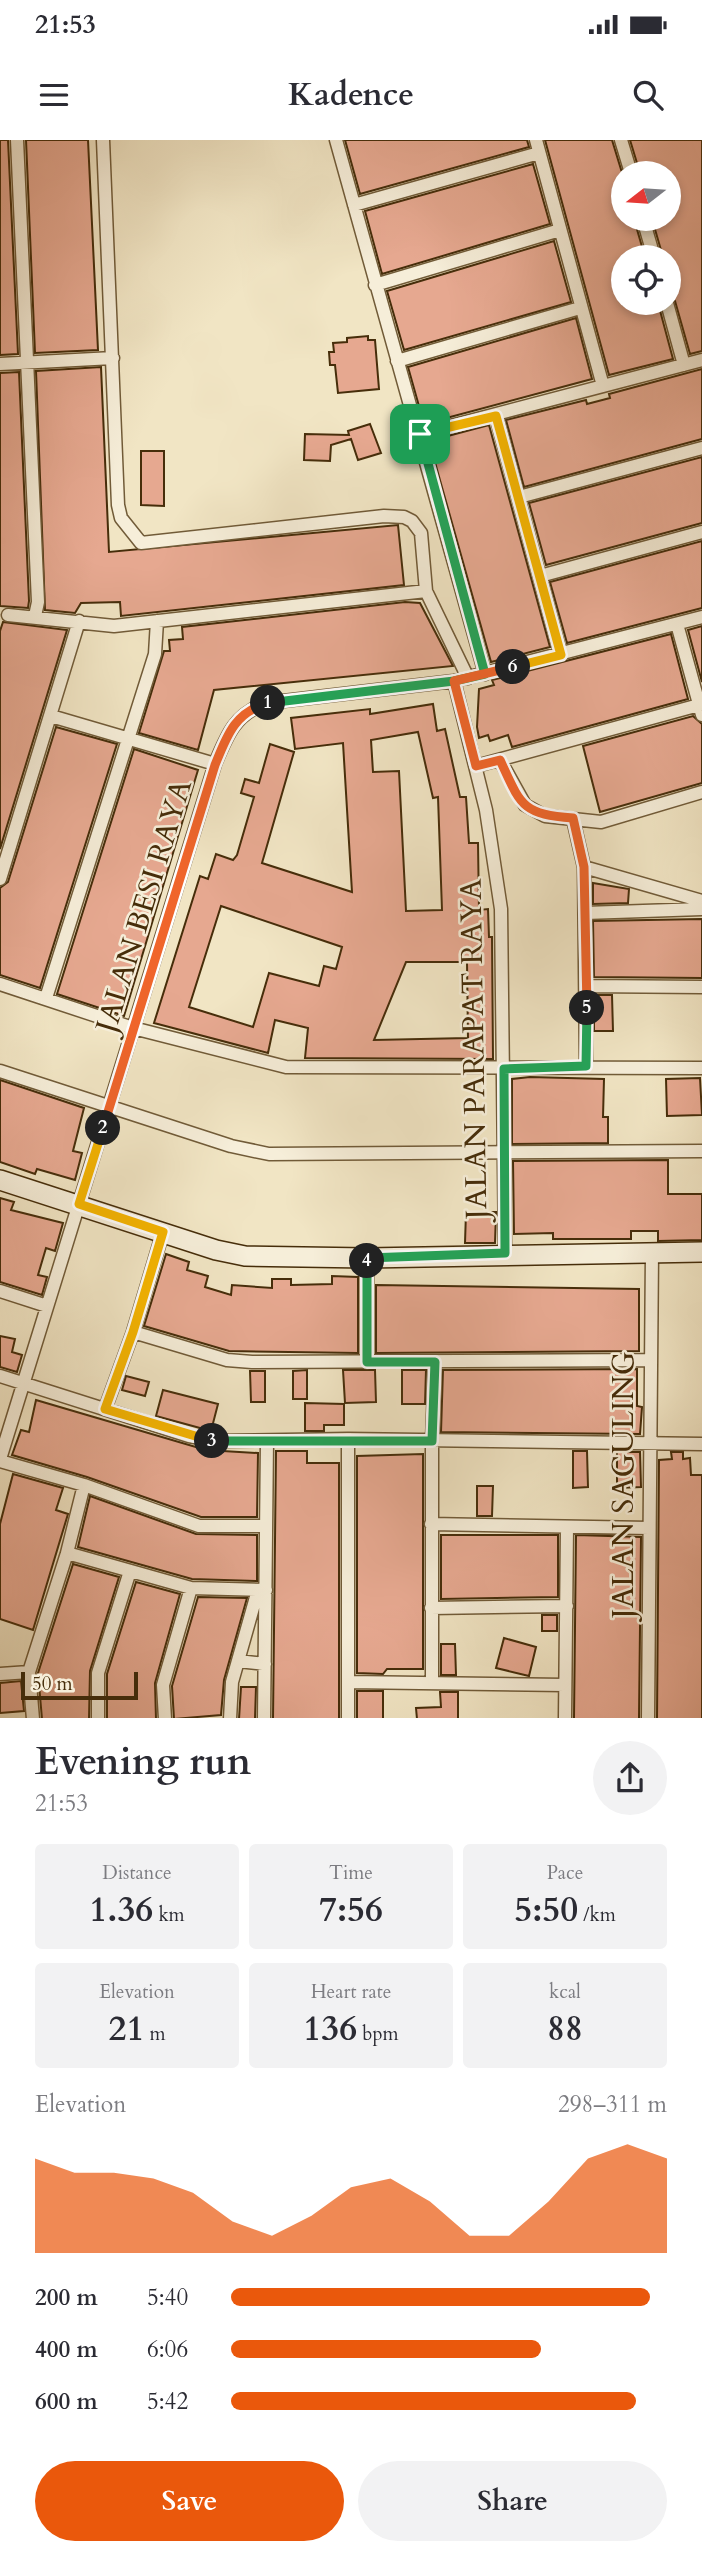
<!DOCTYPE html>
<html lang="en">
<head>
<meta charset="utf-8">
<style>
  :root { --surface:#fff; --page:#f2f2f3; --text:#2b2b33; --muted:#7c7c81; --accent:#ea580c }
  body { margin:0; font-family:Cardo,serif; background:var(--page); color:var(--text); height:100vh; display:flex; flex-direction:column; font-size:26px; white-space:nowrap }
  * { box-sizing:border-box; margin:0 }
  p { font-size:23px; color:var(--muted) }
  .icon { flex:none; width:38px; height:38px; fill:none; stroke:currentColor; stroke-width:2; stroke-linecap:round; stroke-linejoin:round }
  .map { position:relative; height:1578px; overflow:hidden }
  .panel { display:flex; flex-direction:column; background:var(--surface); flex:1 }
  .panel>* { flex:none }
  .needle { width:46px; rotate:253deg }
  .controls { position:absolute; left:611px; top:21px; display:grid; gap:14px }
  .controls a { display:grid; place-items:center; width:70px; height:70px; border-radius:50%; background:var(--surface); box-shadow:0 4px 10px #0003; font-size:35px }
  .scale { position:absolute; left:21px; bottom:18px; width:117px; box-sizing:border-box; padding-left:7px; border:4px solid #462d0a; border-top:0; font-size:19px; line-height:24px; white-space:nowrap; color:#462d0a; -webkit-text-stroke:5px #f6eed9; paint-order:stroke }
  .pin { position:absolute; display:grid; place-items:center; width:60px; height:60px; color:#fff; margin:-30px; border-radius:14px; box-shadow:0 4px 10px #0006 }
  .km { position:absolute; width:35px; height:35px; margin:-18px; border-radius:50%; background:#222; color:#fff; font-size:19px; line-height:35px; text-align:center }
  .round { display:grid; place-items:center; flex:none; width:74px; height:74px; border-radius:37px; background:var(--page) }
  .summary { display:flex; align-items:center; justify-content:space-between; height:119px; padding:0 35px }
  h1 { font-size:38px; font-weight:800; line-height:52px }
  .figures { display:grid; grid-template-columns:repeat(3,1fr); gap:10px; height:119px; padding:7px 35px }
  .figures div { display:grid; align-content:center; border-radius:7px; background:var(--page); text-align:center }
  .figures b { font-size:35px; font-weight:800 }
  .figures small { font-size:19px; font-weight:400 }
  .figures p { font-size:19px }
  .chart { height:196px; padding:14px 35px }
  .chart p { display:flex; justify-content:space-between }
  .chart svg { width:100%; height:126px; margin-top:7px; fill:var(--accent); opacity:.7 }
  .primary-button { display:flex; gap:14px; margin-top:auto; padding:14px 35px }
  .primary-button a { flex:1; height:80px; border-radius:42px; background:var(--accent); color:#fff; font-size:28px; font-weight:800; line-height:80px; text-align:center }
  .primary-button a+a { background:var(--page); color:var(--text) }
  ul { padding:0 35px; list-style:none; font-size:23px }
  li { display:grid; grid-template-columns:112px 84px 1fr; align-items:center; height:52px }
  li i { height:18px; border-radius:9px; background:var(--accent) }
  .status { display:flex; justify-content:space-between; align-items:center; height:49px; padding:0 35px; background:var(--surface); direction:ltr }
  .status svg { height:19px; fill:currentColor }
  header { display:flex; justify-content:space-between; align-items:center; height:91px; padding:0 35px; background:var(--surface); font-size:32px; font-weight:800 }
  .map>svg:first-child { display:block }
</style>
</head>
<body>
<div class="status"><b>21:53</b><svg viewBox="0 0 49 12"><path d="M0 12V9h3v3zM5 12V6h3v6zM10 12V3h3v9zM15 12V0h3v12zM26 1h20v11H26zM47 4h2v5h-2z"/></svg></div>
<header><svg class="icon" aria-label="menu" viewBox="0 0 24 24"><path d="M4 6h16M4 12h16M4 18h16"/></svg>Kadence<svg class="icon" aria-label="search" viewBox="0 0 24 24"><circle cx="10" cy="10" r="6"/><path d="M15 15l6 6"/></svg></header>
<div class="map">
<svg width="702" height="1579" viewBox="0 0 702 1579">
  <rect width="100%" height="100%" fill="#f1e5c4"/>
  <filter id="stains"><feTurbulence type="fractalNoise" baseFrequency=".00286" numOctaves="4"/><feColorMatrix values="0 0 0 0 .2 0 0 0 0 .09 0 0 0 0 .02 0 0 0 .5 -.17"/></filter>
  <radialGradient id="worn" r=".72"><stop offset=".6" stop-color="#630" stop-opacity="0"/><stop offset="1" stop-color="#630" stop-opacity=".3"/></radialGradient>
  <path fill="#e6a890" stroke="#462d0a" stroke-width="2" fill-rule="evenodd" d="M 0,0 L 8,0 L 18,214 L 0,215 Z
    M 26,0 L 88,0 L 98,210 L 35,213 Z
    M 345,0 L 527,0 L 529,7 L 360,54 Z
    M 545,0 L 612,0 L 623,36 L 623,79 L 634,79 L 645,117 L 623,117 L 623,165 L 658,163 L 673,219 L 609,235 Z
    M 630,0 L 702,0 L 702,211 L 690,214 L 675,161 L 668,154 L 668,117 L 663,117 L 652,79 L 668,79 L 668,33 L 640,33 Z
    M 533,24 L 550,84 L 382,134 L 365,71 Z
    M 554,101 L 571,162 L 404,210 L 387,151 Z
    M 576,178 L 592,239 L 424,284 L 408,227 Z
    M 368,196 L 368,200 L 375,200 L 379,249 L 338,253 L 335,225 L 330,225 L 329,212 L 334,212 L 333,203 L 347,202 L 347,198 Z
    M 101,227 L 109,412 L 398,385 L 404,445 L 121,476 L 120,462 L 81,463 L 75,473 L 45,470 L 36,231 Z
    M 702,229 L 702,299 L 524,347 L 506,280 L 586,260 L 587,264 L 610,258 L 609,254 Z
    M 19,232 L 29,461 L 28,468 L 0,466 L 0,233 Z
    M 370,284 L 381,313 L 358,320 L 351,299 L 331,305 L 330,321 L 304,320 L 305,294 L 349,295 L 348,291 Z
    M 489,285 L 550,507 L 491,522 L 429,301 Z
    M 141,311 L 164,311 L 164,366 L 141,365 Z
    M 702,317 L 702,383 L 546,425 L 529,363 Z
    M 702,401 L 702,468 L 567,503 L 550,442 Z
    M 405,462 L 420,463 L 453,526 L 214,550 L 198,610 L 139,593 L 164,511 L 170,511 L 169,500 L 183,499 L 182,487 Z
    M 3,482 L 67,490 L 0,709 L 0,491 Z
    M 702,486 L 702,542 L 688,490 Z
    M 671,494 L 688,559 L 512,607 L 508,595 L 490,601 L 488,595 L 479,598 L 477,587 L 479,549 L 494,545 L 492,540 Z
    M 433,564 L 437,591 L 445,589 L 460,657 L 466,657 L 469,703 L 478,703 L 479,770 L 488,769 L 489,797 L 492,797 L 493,919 L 305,918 L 308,888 L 275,880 L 268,913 L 154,883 L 200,736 L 208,739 L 216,714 L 233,720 L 237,715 L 254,657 L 241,653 L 245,639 L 259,643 L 270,604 L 294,612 L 262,723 L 352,752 L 343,603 L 295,609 L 291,578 L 370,569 L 370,574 ZM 418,592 L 433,658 L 438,657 L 442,770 L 406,771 L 399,631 L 373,632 L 371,600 ZM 221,766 L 342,807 L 336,829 L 324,826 L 319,846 L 269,833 L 253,887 L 189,867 ZM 406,822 L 467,822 L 468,898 L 374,900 Z
    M 693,576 L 702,584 L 702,643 L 600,672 L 583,606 Z
    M 56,587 L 117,604 L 40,848 L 0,835 L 0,748 L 8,742 Z
    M 134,609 L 198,630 L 124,876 L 57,854 Z
    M 593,743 L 629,749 L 628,763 L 593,764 Z
    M 702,779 L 702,838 L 594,837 L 593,781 Z
    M 594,855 L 612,855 L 613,891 L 594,891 Z
    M 530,937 L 604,939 L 603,977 L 608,977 L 608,1003 L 512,1004 L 512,939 Z
    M 700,938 L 702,975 L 667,976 L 666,939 Z
    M 0,940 L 84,968 L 73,1011 L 82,1013 L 75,1040 L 37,1029 L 35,1034 L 0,1022 Z
    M 668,1020 L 668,1054 L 702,1054 L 702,1100 L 658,1101 L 658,1091 L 631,1091 L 631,1099 L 553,1099 L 553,1093 L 514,1094 L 513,1021 Z
    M 0,1058 L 14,1062 L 11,1070 L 63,1083 L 55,1111 L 46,1108 L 38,1135 L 47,1137 L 42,1155 L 0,1142 Z
    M 466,1072 L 496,1072 L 495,1103 L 465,1103 Z
    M 166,1114 L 189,1122 L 187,1130 L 208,1136 L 205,1147 L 231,1155 L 232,1145 L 272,1148 L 272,1139 L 291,1139 L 291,1145 L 332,1144 L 332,1136 L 358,1137 L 358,1213 L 229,1211 L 144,1186 Z
    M 376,1145 L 639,1149 L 639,1211 L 376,1213 Z
    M 0,1196 L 15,1199 L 12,1212 L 22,1215 L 17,1232 L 0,1227 Z
    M 637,1229 L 637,1266 L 642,1267 L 640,1294 L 441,1292 L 443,1230 Z
    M 307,1230 L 307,1259 L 293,1259 L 293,1231 Z
    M 343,1230 L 375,1230 L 376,1262 L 345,1263 Z
    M 402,1230 L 426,1230 L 425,1264 L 402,1264 Z
    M 250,1231 L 265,1231 L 265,1262 L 251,1262 Z
    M 126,1236 L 149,1242 L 145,1256 L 122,1250 Z
    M 163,1250 L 218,1264 L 211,1291 L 156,1276 Z
    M 36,1260 L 206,1310 L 258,1313 L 257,1377 L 201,1377 L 87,1337 L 12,1315 L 21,1290 L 29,1292 Z
    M 305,1263 L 344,1264 L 344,1285 L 324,1285 L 324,1291 L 305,1291 Z
    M 276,1311 L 307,1311 L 307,1323 L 339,1323 L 339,1579 L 273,1579 Z
    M 573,1311 L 587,1311 L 588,1347 L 573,1348 Z
    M 617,1312 L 640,1312 L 641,1347 L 617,1348 Z
    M 671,1312 L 683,1312 L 683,1319 L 690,1318 L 691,1335 L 702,1335 L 702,1579 L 657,1579 L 659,1320 L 672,1319 Z
    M 423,1314 L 423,1529 L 387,1529 L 383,1534 L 357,1533 L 357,1316 Z
    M 13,1334 L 63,1348 L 56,1370 L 68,1374 L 33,1490 L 0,1479 L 0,1384 Z
    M 477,1346 L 493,1346 L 492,1376 L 477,1376 Z
    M 90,1356 L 196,1394 L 257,1395 L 257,1441 L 192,1439 L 78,1407 Z
    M 441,1395 L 558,1395 L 558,1457 L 441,1459 Z
    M 576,1395 L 641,1397 L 639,1579 L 574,1579 Z
    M 73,1424 L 119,1437 L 90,1531 L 89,1579 L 42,1579 L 38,1533 Z
    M 136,1442 L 180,1454 L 155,1543 L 156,1579 L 107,1579 L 107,1534 Z
    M 198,1457 L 247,1458 L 224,1540 L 221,1575 L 174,1579 L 172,1546 Z
    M 542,1475 L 557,1475 L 557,1491 L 542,1491 Z
    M 504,1498 L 536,1507 L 529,1536 L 496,1528 Z
    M 441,1504 L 455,1504 L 456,1535 L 441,1535 Z
    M 21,1541 L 24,1571 L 0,1573 L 0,1543 Z
    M 241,1547 L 256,1547 L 255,1579 L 239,1579 Z
    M 357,1551 L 383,1551 L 383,1579 L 357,1579 Z
    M 440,1552 L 458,1552 L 458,1579 L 417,1579 L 416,1568 L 441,1567 Z"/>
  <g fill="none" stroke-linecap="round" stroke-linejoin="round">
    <g stroke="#715b38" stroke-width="15">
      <path id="street" d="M 17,0 L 38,462 L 35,476
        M 103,0 L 118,365 L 121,378 L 141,403 L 384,376 L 404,377 L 412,381 L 421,393 L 426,451 L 468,538
        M 336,0 L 485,534
        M 536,0 L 603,246
        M 621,0 L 631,33
        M 354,65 L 539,13
        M 643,79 L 654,117
        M 375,145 L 560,90
        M 667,163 L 684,225
        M 397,221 L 580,168
        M 0,224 L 113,218
        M 496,276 L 561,515
        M 420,294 L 702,220
        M 519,357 L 702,308
        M 540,436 L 702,392
        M 8,475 L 114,486 L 426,451
        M 677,484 L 702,575
        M 454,541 L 486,670 L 501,769 L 505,1113
        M 51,576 L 215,624
        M 500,620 L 525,665 L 545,676 L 601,682 L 702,652
        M 476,626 L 699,565
        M 573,679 L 584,727 L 586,927
        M 584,727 L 702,761
        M 0,739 L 79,481
        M 585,773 L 702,769
        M 0,844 L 133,888 L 286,927 L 702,928
        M 587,846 L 702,847
        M 46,858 L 155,514 L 157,481
        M 0,931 L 231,1006 L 269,1014 L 702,1011
        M 367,1118 L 367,1222
        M 0,1151 L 47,1166
        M 133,1192 L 227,1220 L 252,1222 L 649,1220
        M 0,1236 L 189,1296 L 217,1301 L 348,1299 L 702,1304
        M 105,1269 L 133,1192 L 163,1092
        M 348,1299 L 348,1579
        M 0,1319 L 215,624 C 227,595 235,574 266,563 L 454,541 L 702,477
        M 0,1321 L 84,1345 L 199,1386 L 266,1386
        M 431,1384 L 649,1388
        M 67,1413 L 191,1448 L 266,1450
        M 431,1468 L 567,1466
        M 238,1521 L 265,1524
        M 0,1534 L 29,1532
        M 349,1542 L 565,1545
        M 432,1542 L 432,1301 L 435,1222
        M 33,1579 L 29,1532 L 67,1413 L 84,1345
        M 98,1579 L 98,1533 L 130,1431
        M 165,1579 L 163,1545 L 191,1448
        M 230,1579 L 232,1542 L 258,1450
        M 264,1579 L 267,1301
        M 565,1579 L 567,1387
        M 648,1579 L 652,1112"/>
    </g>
    <g stroke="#462d0a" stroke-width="22">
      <path id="secondary" d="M 0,1040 L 216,1110 L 245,1116 L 367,1118 L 702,1112"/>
    </g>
    <use href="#street" stroke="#f6eed9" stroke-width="12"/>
    <use href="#secondary" stroke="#f6eed9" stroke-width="19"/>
  </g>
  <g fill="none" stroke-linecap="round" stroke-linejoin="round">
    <g stroke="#fff" stroke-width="14">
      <path id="split-1" d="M 268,563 L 454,541 L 485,534 L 420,294"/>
    </g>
    <g stroke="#fff" stroke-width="14">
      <path id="split-2" d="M 103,988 L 215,625 C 227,595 235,572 268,563"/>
    </g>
    <g stroke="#fff" stroke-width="14">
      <path id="split-3" d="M 103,988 L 79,1064 L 163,1092 L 133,1192 L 105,1269 L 212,1301"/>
    </g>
    <g stroke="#fff" stroke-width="14">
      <path id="split-4" d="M 212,1301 L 432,1301 L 435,1222 L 367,1222 L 367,1121"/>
    </g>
    <g stroke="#fff" stroke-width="14">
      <path id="split-5" d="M 367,1121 L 367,1118 L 505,1113 L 504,929 L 586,926 L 587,868"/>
    </g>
    <g stroke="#fff" stroke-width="14">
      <path id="split-6" d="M 513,527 L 454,541 L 476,626 L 500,620 C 521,665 521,674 573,678 L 584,727 L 587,868"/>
    </g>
    <g stroke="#fff" stroke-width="14">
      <path id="split-7" d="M 420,294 L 496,276 L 561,515 L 513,527"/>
    </g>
    <use href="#split-1" stroke="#22a559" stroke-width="9"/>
    <use href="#split-2" stroke="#f0652b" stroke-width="9"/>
    <use href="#split-3" stroke="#f5b400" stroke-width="9"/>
    <use href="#split-4" stroke="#22a559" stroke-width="9"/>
    <use href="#split-5" stroke="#22a559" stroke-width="9"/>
    <use href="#split-6" stroke="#f0652b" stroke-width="9"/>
    <use href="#split-7" stroke="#f5b400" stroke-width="9"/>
  </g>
  <g text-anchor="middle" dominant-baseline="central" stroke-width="5" stroke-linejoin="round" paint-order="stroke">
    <g font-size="30" fill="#462d0a" stroke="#f6eed9">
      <text transform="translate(144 766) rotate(-73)">JALAN BESI RAYA</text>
      <text transform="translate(474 909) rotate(-91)">JALAN PARAPAT RAYA</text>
      <text transform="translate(623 1345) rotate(-90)">JALAN SAGULING</text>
    </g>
  </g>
  <rect width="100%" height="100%" filter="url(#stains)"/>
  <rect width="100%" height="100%" fill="url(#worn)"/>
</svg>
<div class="controls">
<a><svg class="needle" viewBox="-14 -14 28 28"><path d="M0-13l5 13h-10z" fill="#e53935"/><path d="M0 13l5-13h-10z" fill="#7c7c81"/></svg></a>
<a><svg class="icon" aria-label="locate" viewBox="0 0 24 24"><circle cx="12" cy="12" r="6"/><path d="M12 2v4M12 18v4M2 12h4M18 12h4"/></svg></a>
</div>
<div class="scale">50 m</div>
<div class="pin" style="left:420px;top:294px;background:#1e9e55"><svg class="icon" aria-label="arrive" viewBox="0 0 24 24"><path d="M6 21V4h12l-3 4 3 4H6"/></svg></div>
<b class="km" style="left:268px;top:563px">1</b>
<b class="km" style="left:103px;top:988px">2</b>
<b class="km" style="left:212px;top:1301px">3</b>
<b class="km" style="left:367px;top:1121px">4</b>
<b class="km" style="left:587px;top:868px">5</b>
<b class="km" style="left:513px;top:527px">6</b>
</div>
<section class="panel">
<div class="summary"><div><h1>Evening run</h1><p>21:53</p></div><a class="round"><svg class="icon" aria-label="share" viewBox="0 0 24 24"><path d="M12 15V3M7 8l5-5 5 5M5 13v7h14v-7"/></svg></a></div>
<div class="figures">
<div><p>Distance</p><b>1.36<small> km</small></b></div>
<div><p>Time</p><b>7:56</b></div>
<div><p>Pace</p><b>5:50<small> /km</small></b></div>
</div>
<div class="figures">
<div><p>Elevation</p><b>21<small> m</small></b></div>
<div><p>Heart rate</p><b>136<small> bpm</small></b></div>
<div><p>kcal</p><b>88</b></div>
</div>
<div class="chart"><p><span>Elevation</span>298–311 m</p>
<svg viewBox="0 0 160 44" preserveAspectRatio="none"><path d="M0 44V11L10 16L20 16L30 18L40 23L50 33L60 38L70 31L80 21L90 18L100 26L110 38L120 38L130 26L140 11L150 6L160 11V44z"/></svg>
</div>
<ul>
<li><b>200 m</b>5:40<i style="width:96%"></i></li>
<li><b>400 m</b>6:06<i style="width:71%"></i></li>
<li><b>600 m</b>5:42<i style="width:93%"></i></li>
</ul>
<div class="primary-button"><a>Save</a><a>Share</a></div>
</section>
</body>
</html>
